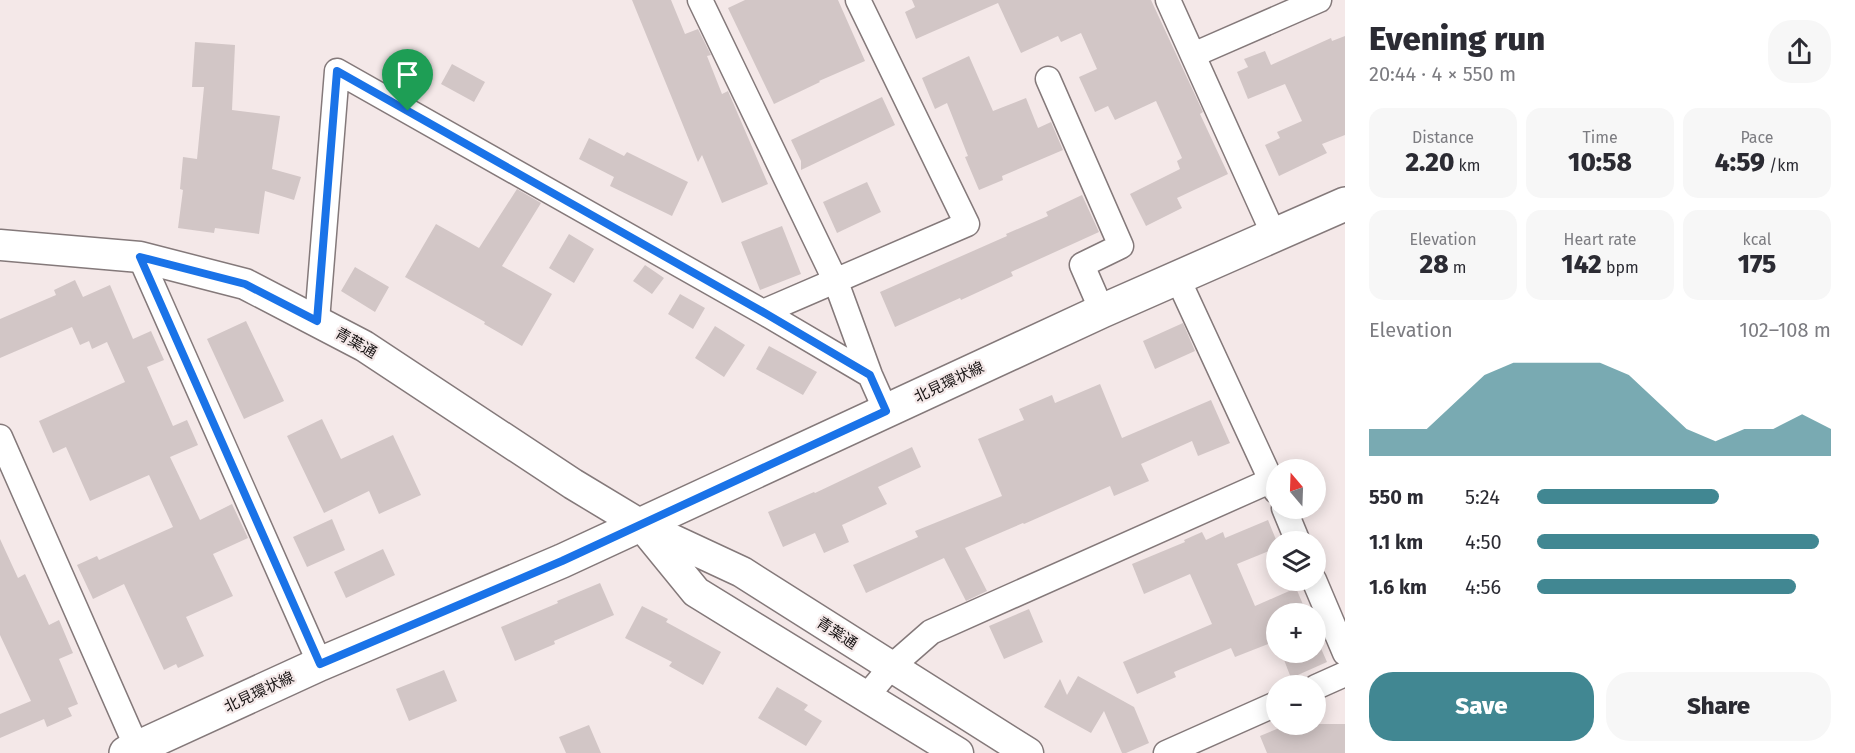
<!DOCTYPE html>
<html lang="en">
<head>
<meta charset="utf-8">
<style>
  :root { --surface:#fff; --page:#f7f7f7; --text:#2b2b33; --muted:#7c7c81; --accent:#418792 }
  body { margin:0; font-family:"Fira Sans","Noto Sans JP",sans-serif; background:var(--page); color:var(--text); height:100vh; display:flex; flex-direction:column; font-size:22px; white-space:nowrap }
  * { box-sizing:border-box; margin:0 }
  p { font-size:20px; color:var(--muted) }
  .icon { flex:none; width:33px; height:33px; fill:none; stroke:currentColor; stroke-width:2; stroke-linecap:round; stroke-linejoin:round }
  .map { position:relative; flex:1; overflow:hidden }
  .side { display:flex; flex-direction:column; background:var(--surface); width:510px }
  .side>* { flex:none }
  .needle { width:39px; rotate:341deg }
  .controls { position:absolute; left:1266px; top:459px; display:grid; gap:12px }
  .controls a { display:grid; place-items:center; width:60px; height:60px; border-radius:50%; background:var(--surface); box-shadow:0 3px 15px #0003; font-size:30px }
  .pin { position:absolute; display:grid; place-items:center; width:51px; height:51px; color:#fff; margin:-62px -26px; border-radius:50% 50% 50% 0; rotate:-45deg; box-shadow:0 0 6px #0007 }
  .pin .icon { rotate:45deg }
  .round { display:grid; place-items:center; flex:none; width:63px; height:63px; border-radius:24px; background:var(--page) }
  .head { display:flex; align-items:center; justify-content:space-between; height:102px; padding:0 24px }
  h1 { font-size:33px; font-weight:800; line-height:45px }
  .stats { display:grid; grid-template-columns:repeat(3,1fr); gap:9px; height:102px; padding:6px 24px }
  .stats div { display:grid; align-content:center; border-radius:15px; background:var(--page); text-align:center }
  .stats b { font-size:26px; font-weight:800 }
  .stats small { font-size:16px; font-weight:400 }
  .stats p { font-size:16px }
  .chart { height:168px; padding:12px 24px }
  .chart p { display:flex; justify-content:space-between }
  .chart svg { width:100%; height:108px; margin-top:6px; fill:var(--accent); opacity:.7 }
  .action { display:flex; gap:12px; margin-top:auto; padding:12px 24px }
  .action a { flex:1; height:69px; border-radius:24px; background:var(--accent); color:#fff; font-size:24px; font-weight:800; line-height:69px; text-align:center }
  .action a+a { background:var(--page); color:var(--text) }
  ul { padding:0 24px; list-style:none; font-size:20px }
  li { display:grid; grid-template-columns:96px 72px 1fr; align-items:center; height:45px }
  li i { height:15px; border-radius:8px; background:var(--accent) }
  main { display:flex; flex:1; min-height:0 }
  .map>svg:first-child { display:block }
</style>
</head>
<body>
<main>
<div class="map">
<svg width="1345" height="753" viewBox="0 0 1345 753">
  <rect width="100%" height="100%" fill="#f4e8e8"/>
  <path fill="#d2c6c6" d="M 632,0 L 671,0 L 685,34 L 698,29 L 711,55 L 707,56 L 722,94 L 728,91 L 768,184 L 722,203 L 702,155 L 698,162 Z
    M 745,0 L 838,0 L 865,61 L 819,81 L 820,82 L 774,104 L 728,8 Z
    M 912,0 L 1151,0 L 1203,112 L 1200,114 L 1228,174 L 1177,198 L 1182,208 L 1146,226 L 1130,194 L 1180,169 L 1177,161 L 1182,158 L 1156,101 L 1115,120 L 1108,106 L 1095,112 L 1079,77 L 1097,69 L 1081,33 L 1061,42 L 1058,36 L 1021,53 L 998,3 L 916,39 L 905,12 L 915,7 Z
    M 1345,36 L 1345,135 L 1322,144 L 1327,153 L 1279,176 L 1265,145 L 1280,138 L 1277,132 L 1302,121 L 1285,84 L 1248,99 L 1237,72 L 1248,67 L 1244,59 L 1265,51 L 1271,65 L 1331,38 L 1332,41 Z
    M 195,42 L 235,45 L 232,110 L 280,116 L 272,169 L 301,177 L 294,200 L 265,191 L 259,234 L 215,228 L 214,233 L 178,228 L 183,190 L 180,189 L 183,157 L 197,159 L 204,87 L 192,87 Z
    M 969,56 L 993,111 L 1026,98 L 1038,128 L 1051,122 L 1063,150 L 1002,176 L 1003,180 L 979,190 L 965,157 L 968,156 L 947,103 L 935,109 L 922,78 Z
    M 452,64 L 485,82 L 474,102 L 441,84 Z
    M 882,97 L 895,125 L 801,170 L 801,161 L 791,140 Z
    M 589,138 L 624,156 L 627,152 L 688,182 L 672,216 L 610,186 L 614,177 L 579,159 Z
    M 867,182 L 881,212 L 837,233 L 823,202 Z
    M 517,189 L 541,203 L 502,266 L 552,294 L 522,346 L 484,324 L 485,322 L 405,277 L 436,224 L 479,248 Z
    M 1082,195 L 1099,232 L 1011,272 L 1013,276 L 961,300 L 960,298 L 895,327 L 880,292 L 1007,236 L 1006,234 L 1048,216 L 1046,212 Z
    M 782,226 L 801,274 L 760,290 L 741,242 Z
    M 569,234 L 594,249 L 574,283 L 549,268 Z
    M 645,265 L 664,278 L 652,294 L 633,281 Z
    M 355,267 L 389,287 L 375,312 L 341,291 Z
    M 75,280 L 83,297 L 110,285 L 133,339 L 151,331 L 164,360 L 147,367 L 173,426 L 187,420 L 198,445 L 170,457 L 200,520 L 232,504 L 248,538 L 213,554 L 233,596 L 186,617 L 204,656 L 178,668 L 176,664 L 164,670 L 124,584 L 93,599 L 77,565 L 97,556 L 99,560 L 173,527 L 149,475 L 90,501 L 66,447 L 53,453 L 39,421 L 125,382 L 107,342 L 92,349 L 89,341 L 80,345 L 72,327 L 0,358 L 0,319 L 56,295 L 54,290 Z
    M 680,294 L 705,308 L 693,329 L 668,314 Z
    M 246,321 L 284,401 L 244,419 L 207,339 Z
    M 1183,323 L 1195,351 L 1155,369 L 1143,341 Z
    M 715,326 L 745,345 L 724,377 L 695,358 Z
    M 769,346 L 817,372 L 803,395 L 756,369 Z
    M 1100,384 L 1122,438 L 1211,400 L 1230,443 L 1198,456 L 1192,441 L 1141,464 L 1149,481 L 1114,496 L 1110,486 L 1024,524 L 1023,523 L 965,548 L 987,591 L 966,601 L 944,558 L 866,593 L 853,565 L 918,537 L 915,531 L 1002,496 L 978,439 L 1024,420 L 1019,409 L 1052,395 L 1055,403 Z
    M 322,419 L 341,459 L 393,435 L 421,495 L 379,514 L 369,491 L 324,513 L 287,436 Z
    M 912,447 L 921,467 L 878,487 L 887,504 L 842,525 L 849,542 L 824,553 L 815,533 L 783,547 L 768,512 L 814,492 L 815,493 Z
    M 332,519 L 345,550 L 307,567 L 293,537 Z
    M 1268,520 L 1277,542 L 1276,548 L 1237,564 L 1255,606 L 1296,588 L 1307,614 L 1276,614 L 1276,642 L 1276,641 L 1235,657 L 1231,648 L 1174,672 L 1176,677 L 1137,694 L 1123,662 L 1212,624 L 1190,574 L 1144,594 L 1132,564 L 1185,542 L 1184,540 L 1202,532 L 1206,540 L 1223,532 L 1225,538 Z
    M 0,539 L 18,578 L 25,574 L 49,625 L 59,620 L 73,653 L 59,659 L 78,704 L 68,708 L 72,716 L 47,727 L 44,719 L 0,738 L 0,714 L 31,701 L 0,635 Z
    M 383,549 L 395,575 L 346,598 L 334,572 Z
    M 600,583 L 614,615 L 554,641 L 555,644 L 515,661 L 501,627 L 558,603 L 557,601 Z
    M 642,606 L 668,619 L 666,622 L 721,652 L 703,685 L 669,666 L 672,662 L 625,638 Z
    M 1029,609 L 1043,642 L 1004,659 L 989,626 Z
    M 1316,637 L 1327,662 L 1291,678 L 1281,652 L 1316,652 Z
    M 444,670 L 457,701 L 409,721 L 396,689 Z
    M 1078,676 L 1134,707 L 1149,743 L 1126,753 L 1122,753 L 1104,711 L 1091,733 L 1044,707 L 1060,679 L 1067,695 Z
    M 777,687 L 808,705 L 804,710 L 822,721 L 806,746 L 758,718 Z
    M 1289,724 L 1345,724 L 1345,753 L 1267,753 L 1260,736 Z
    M 589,725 L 601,753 L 566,753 L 559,737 Z"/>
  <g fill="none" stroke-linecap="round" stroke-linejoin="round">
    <g stroke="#84797a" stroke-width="27">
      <path id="minor" d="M 700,0 L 836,282 L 870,375 L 886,411
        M 1168,0 L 1274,235
        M 1193,55 L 1319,0
        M 1048,79 L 1121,246 L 1082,265 L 1102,311
        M 140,257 L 320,664
        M 1177,277 L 1276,491
        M 763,312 L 967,224 L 858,0
        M 317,321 L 337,71 L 763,312 L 870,375
        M 0,437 L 137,748
        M 1284,508 L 1298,542
        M 1314,580 L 1345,653
        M 1316,687 L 1345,674
        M 866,697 L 891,667 L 931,632 L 1272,480
        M 1166,753 L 1276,704"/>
    </g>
    <g stroke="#84797a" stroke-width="33">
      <path id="tertiary" d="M 0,245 L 140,257 L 245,284 L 364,346 L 573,484 L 641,525 L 742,572 L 1028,753
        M 647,532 L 696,592 L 958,753"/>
    </g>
    <g stroke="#84797a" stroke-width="36">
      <path id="secondary" d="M 126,753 L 320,664 L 562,561 L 1102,311 L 1345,204"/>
    </g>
    <use href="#minor" stroke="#fff" stroke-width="24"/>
    <use href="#tertiary" stroke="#fff" stroke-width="30"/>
    <use href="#secondary" stroke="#fff" stroke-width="33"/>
  </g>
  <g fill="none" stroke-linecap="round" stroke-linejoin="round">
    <g stroke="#fff" stroke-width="12">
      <path id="route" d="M 337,71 L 763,312 L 870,375 L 886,411 L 562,561 L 320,664 L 140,257 L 245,284 L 317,321 Z"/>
    </g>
    <use href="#route" stroke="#1a73e8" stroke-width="8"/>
  </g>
  <g text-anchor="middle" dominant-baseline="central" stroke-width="4.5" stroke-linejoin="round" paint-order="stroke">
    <g font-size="15" fill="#171313" stroke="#f4e8e8">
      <text transform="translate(356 343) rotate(30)">青葉通</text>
      <text transform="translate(949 382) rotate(-25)">北見環状線</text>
      <text transform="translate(837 633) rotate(33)">青葉通</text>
      <text transform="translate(259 692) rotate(-25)">北見環状線</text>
    </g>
  </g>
</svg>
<div class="controls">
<a><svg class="needle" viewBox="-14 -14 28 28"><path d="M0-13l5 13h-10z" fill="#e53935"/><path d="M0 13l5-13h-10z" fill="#7c7c81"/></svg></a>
<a><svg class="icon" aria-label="layers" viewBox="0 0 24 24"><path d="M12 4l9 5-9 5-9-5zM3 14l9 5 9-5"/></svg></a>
<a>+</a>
<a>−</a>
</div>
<div class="pin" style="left:408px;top:111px;background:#1e9e55"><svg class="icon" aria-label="arrive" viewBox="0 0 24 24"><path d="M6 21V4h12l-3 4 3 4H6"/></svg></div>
</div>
<section class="side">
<div class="head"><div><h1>Evening run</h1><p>20:44 · 4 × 550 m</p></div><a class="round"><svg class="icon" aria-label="share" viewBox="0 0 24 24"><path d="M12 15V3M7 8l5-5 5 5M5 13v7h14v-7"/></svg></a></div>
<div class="stats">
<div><p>Distance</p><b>2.20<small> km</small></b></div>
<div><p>Time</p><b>10:58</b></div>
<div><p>Pace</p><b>4:59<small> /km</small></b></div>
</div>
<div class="stats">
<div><p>Elevation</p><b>28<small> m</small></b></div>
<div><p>Heart rate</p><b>142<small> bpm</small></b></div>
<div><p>kcal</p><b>175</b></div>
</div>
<div class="chart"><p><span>Elevation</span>102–108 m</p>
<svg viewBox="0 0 160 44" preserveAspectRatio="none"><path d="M0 44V33L10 33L20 33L30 22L40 11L50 6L60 6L70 6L80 6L90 11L100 22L110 33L120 38L130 33L140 33L150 27L160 33V44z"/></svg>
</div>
<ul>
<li><b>550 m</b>5:24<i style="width:62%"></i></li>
<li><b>1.1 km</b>4:50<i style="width:96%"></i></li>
<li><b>1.6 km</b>4:56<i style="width:88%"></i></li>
</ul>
<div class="action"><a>Save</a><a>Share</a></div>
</section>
</main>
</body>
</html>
